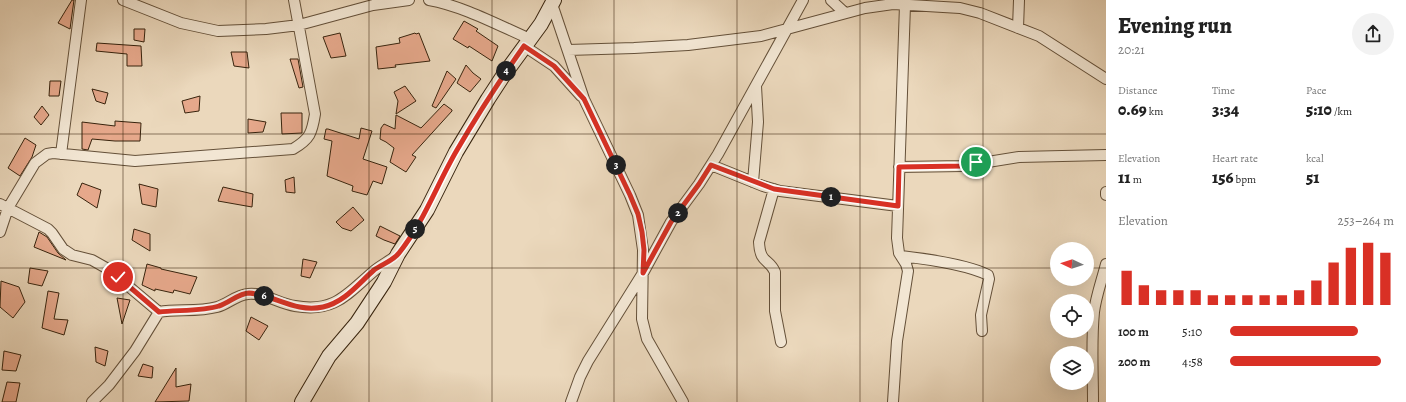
<!DOCTYPE html>
<html lang="en">
<head>
<meta charset="utf-8">
<style>
  :root { --surface:#fff; --page:#f2f2f2; --text:#222; --muted:#767676; --accent:#d93025 }
  body { margin:0; font-family:Alegreya,serif; background:var(--page); color:var(--text); height:100vh; display:flex; flex-direction:column; font-size:15px; white-space:nowrap }
  * { box-sizing:border-box; margin:0 }
  p { font-size:13px; color:var(--muted) }
  .icon { flex:none; width:22px; height:22px; fill:none; stroke:currentColor; stroke-width:2; stroke-linecap:round; stroke-linejoin:round }
  .map { position:relative; flex:1; overflow:hidden }
  .side { display:flex; flex-direction:column; background:var(--surface); width:300px }
  .side>* { flex:none }
  .needle { width:26px; rotate:274deg }
  .tools { position:absolute; left:1050px; top:242px; display:grid; gap:8px }
  .tools a { display:grid; place-items:center; width:44px; height:44px; border-radius:50%; background:var(--surface); box-shadow:0 4px 16px #0002; font-size:20px }
  .pin { position:absolute; display:grid; place-items:center; width:34px; height:34px; color:#fff; margin:-17px; border:2px solid #fff; border-radius:50%; box-shadow:0 1px 4px #0007 }
  .km { position:absolute; width:20px; height:20px; margin:-10px; border-radius:50%; background:#222; color:#fff; font-size:11px; line-height:20px; text-align:center }
  .round { display:grid; place-items:center; flex:none; width:42px; height:42px; border-radius:21px; background:var(--page) }
  .overview { display:flex; align-items:center; justify-content:space-between; height:68px; padding:0 12px }
  h1 { font-size:22px; font-weight:800; line-height:30px }
  .stats { display:grid; grid-template-columns:repeat(3,1fr); gap:6px; height:68px; padding:4px 12px }
  .stats div { display:grid; align-content:center }
  .stats b { font-size:17px; font-weight:800 }
  .stats small { font-size:11px; font-weight:400 }
  .stats p { font-size:11px }
  .chart { height:112px; padding:8px 12px }
  .chart p { display:flex; justify-content:space-between }
  .chart svg { width:100%; height:72px; margin-top:4px; stroke:var(--accent); stroke-width:6 }
  ul { padding:0 12px; list-style:none; font-size:13px }
  li { display:grid; grid-template-columns:64px 48px 1fr; align-items:center; height:30px }
  li i { height:10px; border-radius:5px; background:var(--accent) }
  main { display:flex; flex:1; min-height:0 }
  .map>svg:first-child { display:block }
</style>
</head>
<body>
<main>
<div class="map">
<svg width="1106" height="402" viewBox="0 0 1106 402">
  <rect width="100%" height="100%" fill="#ebd8bc"/>
  <filter id="stains"><feTurbulence type="fractalNoise" baseFrequency=".005" numOctaves="4"/><feColorMatrix values="0 0 0 0 .2 0 0 0 0 .09 0 0 0 0 .02 0 0 0 .5 -.17"/></filter>
  <radialGradient id="worn" r=".72"><stop offset=".6" stop-color="#630" stop-opacity="0"/><stop offset="1" stop-color="#630" stop-opacity=".3"/></radialGradient>
  <path fill="#e6a88b" stroke="#37230d" d="M 72,0 L 74,0 L 70,29 L 58,23 Z
    M 464,21 L 478,29 L 476,31 L 498,46 L 492,61 L 469,46 L 468,48 L 453,39 Z
    M 134,29 L 145,29 L 144,42 L 134,40 Z
    M 340,33 L 346,56 L 331,58 L 323,37 Z
    M 415,33 L 416,34 L 419,33 L 430,61 L 395,65 L 396,67 L 378,69 L 376,47 L 400,43 L 399,38 Z
    M 97,43 L 141,46 L 142,66 L 127,66 L 127,54 L 96,51 Z
    M 231,52 L 247,52 L 249,68 L 234,66 Z
    M 290,59 L 298,59 L 303,87 L 299,88 Z
    M 466,65 L 473,73 L 481,79 L 470,92 L 457,83 Z
    M 447,71 L 456,79 L 436,108 L 432,106 Z
    M 50,81 L 61,81 L 59,96 L 49,96 Z
    M 405,86 L 416,101 L 396,114 L 398,101 L 394,92 Z
    M 92,89 L 108,93 L 105,104 L 96,101 Z
    M 200,96 L 199,111 L 185,113 L 182,101 Z
    M 444,104 L 452,110 L 452,111 L 412,155 L 416,157 L 406,172 L 390,162 L 394,148 L 386,142 L 380,139 L 381,128 L 384,124 L 395,129 L 396,115 L 421,128 Z
    M 42,106 L 49,115 L 41,125 L 34,117 Z
    M 281,113 L 302,113 L 302,133 L 282,134 Z
    M 248,119 L 266,122 L 263,132 L 248,133 Z
    M 115,121 L 141,123 L 140,141 L 115,141 L 92,139 L 88,150 L 82,149 L 82,122 L 115,126 Z
    M 361,128 L 372,131 L 363,159 L 387,167 L 382,184 L 373,181 L 367,195 L 352,191 L 353,186 L 327,176 L 332,141 L 324,139 L 326,129 L 328,129 L 359,139 Z
    M 25,138 L 36,145 L 32,157 L 20,176 L 8,168 Z
    M 294,177 L 295,193 L 286,192 L 285,180 Z
    M 82,183 L 101,190 L 97,208 L 77,195 Z
    M 139,184 L 158,189 L 156,207 L 142,204 Z
    M 223,187 L 253,194 L 252,207 L 218,201 Z
    M 353,207 L 364,220 L 351,231 L 342,228 L 336,222 Z
    M 380,226 L 400,236 L 395,244 L 384,240 L 376,236 Z
    M 134,229 L 150,234 L 150,251 L 132,240 Z
    M 39,232 L 47,237 L 58,253 L 66,260 L 34,247 Z
    M 303,259 L 317,262 L 310,278 L 301,276 Z
    M 147,264 L 161,268 L 161,269 L 197,277 L 190,294 L 174,290 L 173,293 L 155,289 L 155,291 L 142,285 Z
    M 30,268 L 48,271 L 42,286 L 28,283 Z
    M 1,281 L 19,287 L 25,302 L 13,318 L 0,307 Z
    M 48,291 L 59,293 L 54,319 L 68,320 L 64,335 L 42,328 Z
    M 117,298 L 130,300 L 122,324 Z
    M 251,317 L 268,326 L 259,340 L 246,331 Z
    M 95,347 L 108,351 L 105,366 L 96,362 Z
    M 4,351 L 21,355 L 16,371 L 2,370 Z
    M 143,364 L 153,367 L 152,378 L 138,376 Z
    M 176,368 L 176,387 L 191,384 L 189,401 L 155,402 Z
    M 7,382 L 20,383 L 16,402 L 2,402 Z"/>
  <g fill="none" stroke-linecap="round" stroke-linejoin="round">
    <g stroke="#645039" stroke-width="12">
      <path id="street" d="M 123,0 L 181,23 L 218,31 L 266,29 L 299,25 L 373,5 L 409,0
        M 429,0 C 463,6 498,25 530,39
        M 552,0 L 552,4 L 584,99 L 630,195 L 638,215 L 643,250 L 642,319 L 647,339 L 683,402
        M 831,0 L 845,13
        M 1018,28 L 1019,0
        M 524,46 L 554,66 L 581,96
        M 568,50 L 634,48 L 688,45 L 761,36 L 865,8 L 893,4 L 960,8 L 980,13 L 1039,36 L 1106,79
        M 61,154 L 81,0
        M 711,165 L 763,186 L 780,191 L 898,206
        M 899,167 L 963,166 L 1019,157 L 1106,155
        M 753,182 L 758,122 L 756,86
        M 774,189 L 759,242 C 760,264 769,258 775,272 L 775,311 L 781,342
        M 1106,192 L 1106,195
        M 0,204 L 48,229 L 52,233 L 63,249 L 72,255 L 92,260 L 108,269 L 159,312 C 178,309 198,312 217,307 C 228,304 236,295 248,294 C 264,292 279,304 295,306 C 335,313 347,294 374,271 C 381,265 390,261 397,255
        M 0,232 L 8,208 L 35,163 L 47,154 L 53,153 L 135,161 L 293,149 C 310,139 312,133 315,114 L 294,0
        M 901,256 C 927,259 966,264 988,275 L 989,279 L 981,315 L 982,331
        M 92,402 L 109,385 L 135,351 L 159,312
        M 571,402 L 580,377 L 588,361 L 643,273 L 671,222 L 699,184 L 718,154 L 803,0
        M 893,402 L 897,341 L 908,271 L 906,264 L 899,253 L 897,238 L 905,5
        M 1093,402 C 1093,372 1091,342 1094,312 C 1096,296 1102,280 1106,264"/>
    </g>
    <g stroke="#37230d" stroke-width="16">
      <path id="secondary" d="M 302,402 L 329,356 L 357,323 L 384,282 L 398,254 L 427,210 L 456,152 L 488,99 L 503,76 L 541,24 L 554,0"/>
    </g>
    <use href="#street" stroke="#f2e6d3" stroke-width="10"/>
    <use href="#secondary" stroke="#f2e6d3" stroke-width="14"/>
  </g>
  <g fill="none" stroke-linecap="round" stroke-linejoin="round">
    <g stroke="#fff" stroke-width="8">
      <path id="route" d="M 118,277 L 159,312 C 176,310 204,311 219,306 C 229,303 239,293 249,293 C 275,295 295,313 323,307 C 345,302 358,284 374,270 C 382,264 393,261 399,253 C 424,222 437,184 457,150 C 478,114 500,80 524,46 L 554,66 L 584,99 L 630,195 L 638,214 L 642,232 L 644,250 L 643,273 L 671,222 L 699,184 L 711,165 L 774,189 L 898,206 L 899,167 L 963,166 L 976,162"/>
    </g>
    <use href="#route" stroke="#d93025" stroke-width="5"/>
  </g>
  <path fill="none" stroke="#37230d" stroke-width="1" stroke-opacity="0.55" d="M 123,0 L 123,402M 246,0 L 246,402M 369,0 L 369,402M 492,0 L 492,402M 614,0 L 614,402M 737,0 L 737,402M 860,0 L 860,402M 983,0 L 983,402M 0,134 L 1106,134M 0,268 L 1057,268M 1087,268 L 1106,268"/>
  <rect width="100%" height="100%" filter="url(#stains)"/>
  <rect width="100%" height="100%" fill="url(#worn)"/>
</svg>
<div class="tools">
<a><svg class="needle" viewBox="-14 -14 28 28"><path d="M0-13l5 13h-10z" fill="#e53935"/><path d="M0 13l5-13h-10z" fill="#767676"/></svg></a>
<a><svg class="icon" aria-label="locate" viewBox="0 0 24 24"><circle cx="12" cy="12" r="6"/><path d="M12 2v4M12 18v4M2 12h4M18 12h4"/></svg></a>
<a><svg class="icon" aria-label="layers" viewBox="0 0 24 24"><path d="M12 4l9 5-9 5-9-5zM3 14l9 5 9-5"/></svg></a>
</div>
<div class="pin" style="left:976px;top:162px;background:#1e9e55"><svg class="icon" aria-label="arrive" viewBox="0 0 24 24"><path d="M6 21V4h12l-3 4 3 4H6"/></svg></div>
<div class="pin" style="left:118px;top:277px;background:#d93025"><svg class="icon" aria-label="check" viewBox="0 0 24 24"><path d="M5 12l5 5 9-10"/></svg></div>
<b class="km" style="left:831px;top:197px">1</b>
<b class="km" style="left:678px;top:213px">2</b>
<b class="km" style="left:616px;top:165px">3</b>
<b class="km" style="left:506px;top:71px">4</b>
<b class="km" style="left:415px;top:229px">5</b>
<b class="km" style="left:264px;top:296px">6</b>
</div>
<section class="side">
<div class="overview"><div><h1>Evening run</h1><p>20:21</p></div><a class="round"><svg class="icon" aria-label="share" viewBox="0 0 24 24"><path d="M12 15V3M7 8l5-5 5 5M5 13v7h14v-7"/></svg></a></div>
<div class="stats">
<div><p>Distance</p><b>0.69<small> km</small></b></div>
<div><p>Time</p><b>3:34</b></div>
<div><p>Pace</p><b>5:10<small> /km</small></b></div>
</div>
<div class="stats">
<div><p>Elevation</p><b>11<small> m</small></b></div>
<div><p>Heart rate</p><b>156<small> bpm</small></b></div>
<div><p>kcal</p><b>51</b></div>
</div>
<div class="chart"><p><span>Elevation</span>253–264 m</p>
<svg viewBox="0 0 160 44" preserveAspectRatio="none"><path d="M5 44V23M15 44V32M25 44V35M35 44V35M45 44V35M55 44V38M65 44V38M75 44V38M85 44V38M95 44V38M105 44V35M115 44V29M125 44V18M135 44V9M145 44V6M155 44V12"/></svg>
</div>
<ul>
<li><b>100 m</b>5:10<i style="width:78%"></i></li>
<li><b>200 m</b>4:58<i style="width:92%"></i></li>
</ul>
</section>
</main>
</body>
</html>
